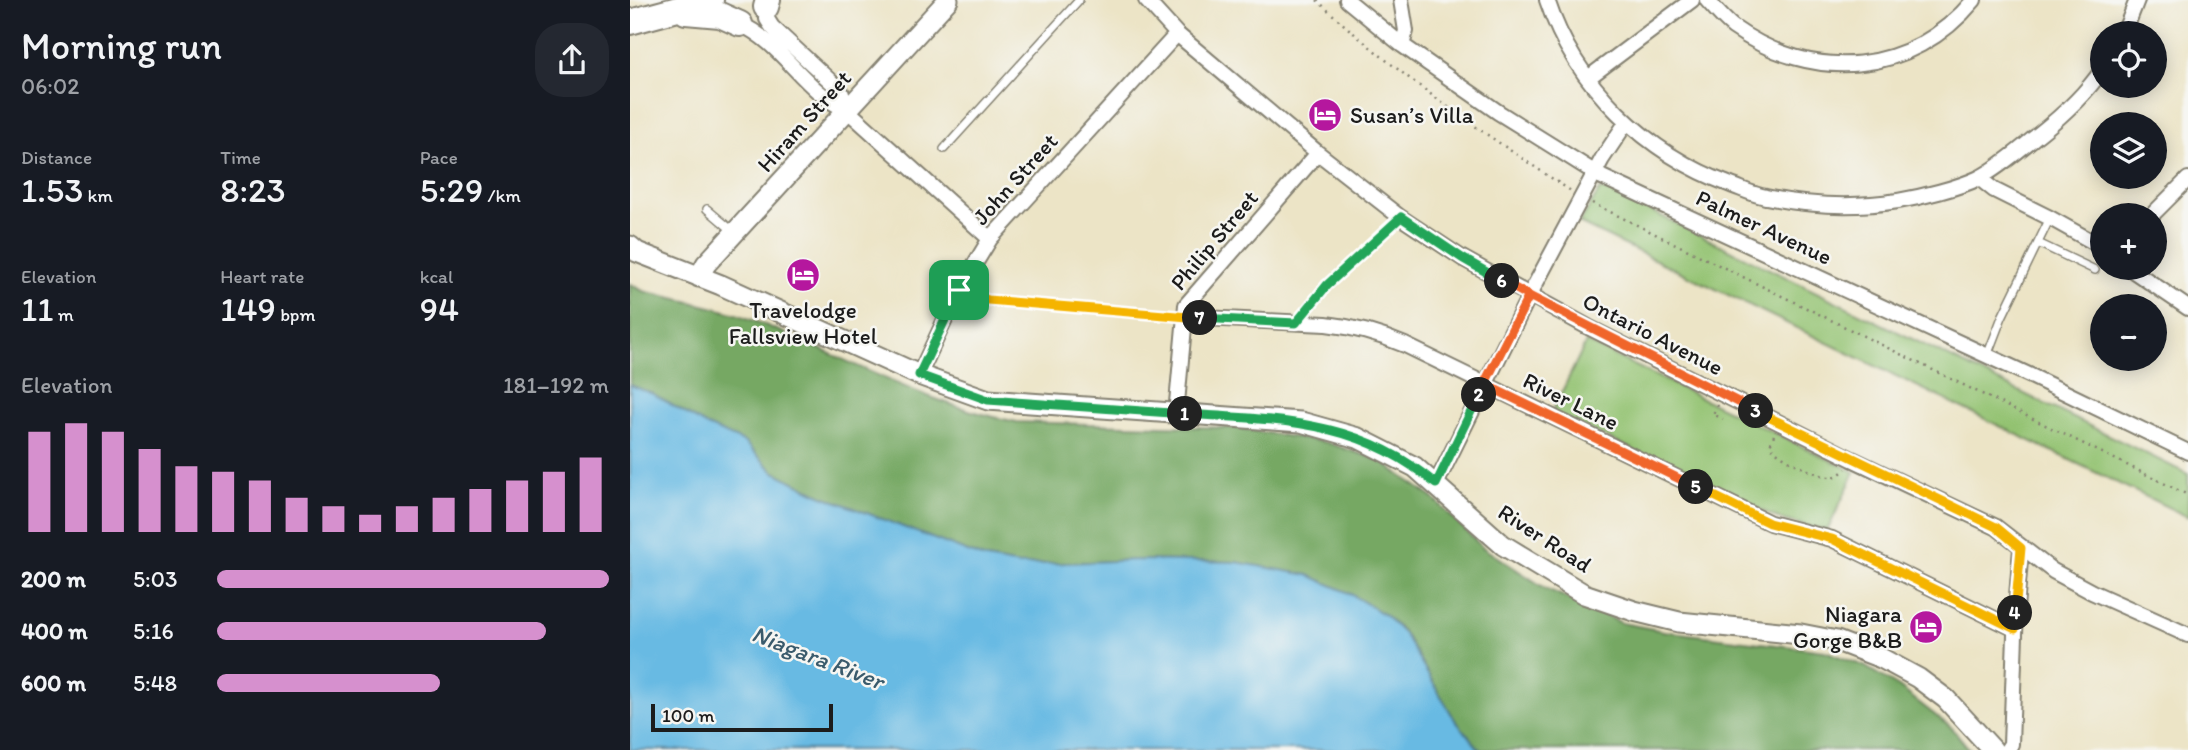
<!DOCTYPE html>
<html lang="en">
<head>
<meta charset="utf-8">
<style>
  :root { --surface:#171b24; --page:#242831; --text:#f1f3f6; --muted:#9ea1a6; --accent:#d690ce }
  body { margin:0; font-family:Itim,sans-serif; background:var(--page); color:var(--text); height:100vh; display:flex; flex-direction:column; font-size:26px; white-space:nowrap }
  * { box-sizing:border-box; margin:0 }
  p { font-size:23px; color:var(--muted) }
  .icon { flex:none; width:38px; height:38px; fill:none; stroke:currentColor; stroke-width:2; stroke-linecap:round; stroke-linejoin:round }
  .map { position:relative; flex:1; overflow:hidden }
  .drawer { display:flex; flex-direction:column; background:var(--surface); width:630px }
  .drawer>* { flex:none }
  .controls { position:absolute; left:1460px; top:21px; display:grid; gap:14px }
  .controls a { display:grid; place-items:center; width:77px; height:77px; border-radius:50%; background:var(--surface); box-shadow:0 4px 18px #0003; font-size:35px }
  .scale { position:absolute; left:21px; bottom:18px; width:182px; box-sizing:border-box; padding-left:7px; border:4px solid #1c1c1c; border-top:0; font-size:19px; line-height:24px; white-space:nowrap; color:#1c1c1c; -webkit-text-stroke:5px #f6f6f2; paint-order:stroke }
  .pin { position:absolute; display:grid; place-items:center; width:60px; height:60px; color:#fff; margin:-30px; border-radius:14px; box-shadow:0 4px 10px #0006 }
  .km { position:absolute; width:35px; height:35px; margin:-18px; border-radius:50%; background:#222; color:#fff; font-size:19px; line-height:35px; text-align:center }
  .round { display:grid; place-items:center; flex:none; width:74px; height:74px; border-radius:28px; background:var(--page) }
  .summary { display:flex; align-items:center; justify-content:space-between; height:119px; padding:0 21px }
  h1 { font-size:38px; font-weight:600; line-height:52px }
  .metrics { display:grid; grid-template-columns:repeat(3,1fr); gap:10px; height:119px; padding:7px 21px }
  .metrics div { display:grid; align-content:center }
  .metrics b { font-size:35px; font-weight:600 }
  .metrics small { font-size:19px; font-weight:400 }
  .metrics p { font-size:19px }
  .chart { height:196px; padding:14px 21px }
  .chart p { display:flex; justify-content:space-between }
  .chart svg { width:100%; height:126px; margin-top:7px; stroke:var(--accent); stroke-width:6 }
  ul { padding:0 21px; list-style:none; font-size:23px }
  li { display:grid; grid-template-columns:112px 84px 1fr; align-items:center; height:52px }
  li i { height:18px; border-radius:9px; background:var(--accent) }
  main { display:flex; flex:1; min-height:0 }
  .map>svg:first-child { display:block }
</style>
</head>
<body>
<main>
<section class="drawer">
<div class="summary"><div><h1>Morning run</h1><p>06:02</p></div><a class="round"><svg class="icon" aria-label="share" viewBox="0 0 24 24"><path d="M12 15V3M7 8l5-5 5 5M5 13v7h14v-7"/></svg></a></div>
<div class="metrics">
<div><p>Distance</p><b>1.53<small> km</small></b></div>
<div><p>Time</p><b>8:23</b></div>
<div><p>Pace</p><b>5:29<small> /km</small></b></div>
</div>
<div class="metrics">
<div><p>Elevation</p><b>11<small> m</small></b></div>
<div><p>Heart rate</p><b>149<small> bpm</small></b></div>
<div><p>kcal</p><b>94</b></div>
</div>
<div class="chart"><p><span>Elevation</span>181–192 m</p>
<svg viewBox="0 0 160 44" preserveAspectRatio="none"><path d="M5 44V9M15 44V6M25 44V9M35 44V15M45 44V21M55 44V23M65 44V26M75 44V32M85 44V35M95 44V38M105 44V35M115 44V32M125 44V29M135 44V26M145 44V23M155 44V18"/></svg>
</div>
<ul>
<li><b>200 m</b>5:03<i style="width:100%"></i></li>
<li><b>400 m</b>5:16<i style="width:84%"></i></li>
<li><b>600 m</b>5:48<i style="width:57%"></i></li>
</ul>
</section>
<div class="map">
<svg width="1558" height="750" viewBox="0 0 1558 750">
  <rect width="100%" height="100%" fill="#f6f6f2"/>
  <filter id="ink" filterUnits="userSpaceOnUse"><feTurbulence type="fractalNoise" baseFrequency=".0143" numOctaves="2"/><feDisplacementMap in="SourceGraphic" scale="14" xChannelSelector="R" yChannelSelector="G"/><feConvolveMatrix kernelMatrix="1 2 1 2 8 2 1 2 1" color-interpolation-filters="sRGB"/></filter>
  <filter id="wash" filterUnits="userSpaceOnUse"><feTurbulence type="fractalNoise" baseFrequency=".00686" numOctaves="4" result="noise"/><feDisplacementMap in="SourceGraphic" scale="28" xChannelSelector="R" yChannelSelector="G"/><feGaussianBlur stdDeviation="1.57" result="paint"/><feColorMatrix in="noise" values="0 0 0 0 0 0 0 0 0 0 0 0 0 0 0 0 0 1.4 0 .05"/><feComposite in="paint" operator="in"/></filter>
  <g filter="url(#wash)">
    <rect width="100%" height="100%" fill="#ece4c6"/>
    <path fill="#93c271" stroke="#586f46" stroke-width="2" d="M 970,190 L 978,190 L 1558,474 L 1558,517 L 949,223 Z
      M 956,342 L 1225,472 L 1197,531 L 1150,519 L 922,412 Z"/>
    <path fill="#76a863" stroke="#496240" stroke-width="2" d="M 0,284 L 13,291 C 45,299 80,305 112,316 C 204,350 289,404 387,422 L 605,428 L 695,442 L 749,460 L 803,498 L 852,547 L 915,588 L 992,623 L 1034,631 L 1195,651 L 1234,666 L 1269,687 L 1323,729 L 1340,750 L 850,750 L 825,720 L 774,633 L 756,616 L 719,593 L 678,575 L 606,562 L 507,560 L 389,565 L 356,559 L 190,495 L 144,472 L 114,442 L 77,426 L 23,394 L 0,385 Z"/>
    <path fill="#67bae3" stroke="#426b80" stroke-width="2" d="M 0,385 L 23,394 L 77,426 L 114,442 L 144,472 L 190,495 L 356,559 L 389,565 L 507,560 L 606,562 L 678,575 L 719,593 L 756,616 L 774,634 L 825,720 L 850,750 L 0,750 Z"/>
  </g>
  <g filter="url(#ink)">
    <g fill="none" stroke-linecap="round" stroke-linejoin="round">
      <g stroke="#848071" stroke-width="10">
        <path id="lane" d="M 314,149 L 449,0
          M 77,209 L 104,232
          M 1408,243 L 1465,270
          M 668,321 L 697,285 L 770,218
          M 1357,356 L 1372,317 L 1420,218"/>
      </g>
      <g stroke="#848071" stroke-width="18">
        <path id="street" d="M 516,0 L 547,34 L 688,153 L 770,217 L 832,258 L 958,327 L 1222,459 L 1366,527 L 1423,571 L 1462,592 L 1558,635
          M 717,0 L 772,45 L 868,112 L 972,177 L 1401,376 L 1558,452
          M 771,0 L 776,31 L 772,45
          M 917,0 C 945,86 1017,154 1101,185 C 1112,189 1124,195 1136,197 C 1180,206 1224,208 1268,201 C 1291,197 1328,188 1349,178 C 1370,167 1390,149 1409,134 C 1433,115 1455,95 1472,70
          M 1077,0 C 1085,9 1094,20 1103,27 C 1183,84 1281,76 1344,0
          M 136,7 L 137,19 L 142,27 L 211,91 L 217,110
          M 110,24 C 153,43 174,92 217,110 L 360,239
          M 1494,33 L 1507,0
          M 958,78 L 1062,0
          M 1349,178 L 1364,190 L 1420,218 L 1472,247
          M 1522,215 L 1558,179
          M 1499,268 L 1558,308
          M 553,317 L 696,324 C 724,327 749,334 775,345 L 1140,523 L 1202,539 L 1385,629
          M 289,375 L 329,290 L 360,239 L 547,34
          M 546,414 L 556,305 L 688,153
          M 806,484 L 899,296 L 972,159 L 996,123
          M 1377,750 L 1381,744 L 1386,608 L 1391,548"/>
      </g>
      <g stroke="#848071" stroke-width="23">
        <path id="secondary" d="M 0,246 L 7,252 L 91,285 L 289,375 L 358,400 L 671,422 L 728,438 L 785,467 L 873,545 L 954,594 L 1004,611 L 1049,622 L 1171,634 L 1207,641 L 1251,658 L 1288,678 L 1316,699 L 1363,750
          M 69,277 L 76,264 L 318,0"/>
      </g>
      <g stroke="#848071" stroke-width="28">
        <path id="highway" d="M 136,7 L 138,0
          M 56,12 L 90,15 L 110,24
          M 0,22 L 81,0"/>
      </g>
      <path stroke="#848071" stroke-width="2.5" stroke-dasharray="2 5" stroke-linecap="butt" d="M 687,0 C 764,73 852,132 941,191
        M 962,203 L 1558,495
        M 342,294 L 358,300 L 540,316
        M 1088,405 L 1083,414 L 1093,419
        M 1144,435 L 1140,445 C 1146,456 1188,477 1201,477 C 1207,477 1211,473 1216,469"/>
      <use href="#lane" stroke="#fff" stroke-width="7"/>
      <use href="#street" stroke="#fff" stroke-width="14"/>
      <use href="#secondary" stroke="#fff" stroke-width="19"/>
      <use href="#highway" stroke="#fff" stroke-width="24"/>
    </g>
  </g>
  <g fill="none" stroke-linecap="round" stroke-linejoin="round" filter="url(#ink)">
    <g stroke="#fff" stroke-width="14">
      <path id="split-1" d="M 329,290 L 289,375 L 358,400 L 555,414"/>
    </g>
    <g stroke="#fff" stroke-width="14">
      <path id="split-2" d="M 555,414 C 649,420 730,419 806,484 L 849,395"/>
    </g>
    <g stroke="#fff" stroke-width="14">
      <path id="split-3" d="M 849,395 L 899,296 L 1126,411"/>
    </g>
    <g stroke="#fff" stroke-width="14">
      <path id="split-4" d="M 1126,411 L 1366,527 L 1391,548 L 1385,613"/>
    </g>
    <g stroke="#fff" stroke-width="14">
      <path id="split-5" d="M 1066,487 L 1139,523 L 1202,539 L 1385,629 L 1385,613"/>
    </g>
    <g stroke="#fff" stroke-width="14">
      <path id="split-6" d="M 872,281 L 899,296 L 854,384 L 1066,487"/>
    </g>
    <g stroke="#fff" stroke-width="14">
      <path id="split-7" d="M 570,318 L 666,323 L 697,285 L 771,217 L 832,258 L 872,281"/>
    </g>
    <g stroke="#fff" stroke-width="14">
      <path id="split-8" d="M 329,290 L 358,300 L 570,318"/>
    </g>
    <use href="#split-1" stroke="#22a559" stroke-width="9"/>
    <use href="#split-2" stroke="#22a559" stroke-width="9"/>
    <use href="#split-3" stroke="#f0652b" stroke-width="9"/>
    <use href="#split-4" stroke="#f5b400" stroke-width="9"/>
    <use href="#split-5" stroke="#f5b400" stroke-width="9"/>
    <use href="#split-6" stroke="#f0652b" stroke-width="9"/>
    <use href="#split-7" stroke="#22a559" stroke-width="9"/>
    <use href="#split-8" stroke="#f5b400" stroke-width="9"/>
  </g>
  <defs>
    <g id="hotel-disc" transform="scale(1.75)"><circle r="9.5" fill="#b5179e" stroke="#f6f6f2"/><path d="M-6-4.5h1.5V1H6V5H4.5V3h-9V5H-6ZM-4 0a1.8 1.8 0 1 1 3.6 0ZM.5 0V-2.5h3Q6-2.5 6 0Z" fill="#fff"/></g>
  </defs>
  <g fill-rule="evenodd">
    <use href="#hotel-disc" x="695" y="115"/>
    <use href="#hotel-disc" x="173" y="275"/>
    <use href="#hotel-disc" x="1296" y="627"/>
  </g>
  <g text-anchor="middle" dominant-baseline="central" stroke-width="5" stroke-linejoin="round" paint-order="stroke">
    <g font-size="23" fill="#1c1c1c" stroke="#f6f6f2" text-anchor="start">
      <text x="720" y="115">Susan’s Villa</text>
      <text x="173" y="310" text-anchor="middle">Travelodge<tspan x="173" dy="26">Fallsview Hotel</tspan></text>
      <text x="1272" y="614" text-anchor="end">Niagara<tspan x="1272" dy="26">Gorge B&amp;B</tspan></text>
    </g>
    <g font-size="23" fill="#1c1c1c" stroke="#f6f6f2">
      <text transform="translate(174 121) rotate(-48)">Hiram Street</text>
      <text transform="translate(385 179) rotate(-48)">John Street</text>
      <text transform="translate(1134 227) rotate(25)">Palmer Avenue</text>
      <text transform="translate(584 240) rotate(-50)">Philip Street</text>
      <text transform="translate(1023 334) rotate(27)">Ontario Avenue</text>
      <text transform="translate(941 401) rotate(26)">River Lane</text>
      <text transform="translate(915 538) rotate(33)">River Road</text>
    </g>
    <g font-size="24" font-style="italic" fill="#3a5b6c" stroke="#f6f6f2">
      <text transform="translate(188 657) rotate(21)">Niagara River</text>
    </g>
  </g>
</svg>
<div class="controls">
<a><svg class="icon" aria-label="locate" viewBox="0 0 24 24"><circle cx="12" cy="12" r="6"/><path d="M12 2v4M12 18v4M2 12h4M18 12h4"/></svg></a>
<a><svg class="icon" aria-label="layers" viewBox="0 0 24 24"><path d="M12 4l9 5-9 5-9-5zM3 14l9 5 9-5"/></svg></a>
<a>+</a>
<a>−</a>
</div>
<div class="scale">100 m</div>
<div class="pin" style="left:329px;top:290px;background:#1e9e55"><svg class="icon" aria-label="arrive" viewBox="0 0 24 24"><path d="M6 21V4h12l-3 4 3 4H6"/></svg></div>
<b class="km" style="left:555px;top:414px">1</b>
<b class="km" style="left:849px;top:395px">2</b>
<b class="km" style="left:1126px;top:411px">3</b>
<b class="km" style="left:1385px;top:613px">4</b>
<b class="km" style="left:1066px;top:487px">5</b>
<b class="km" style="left:872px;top:281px">6</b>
<b class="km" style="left:570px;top:318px">7</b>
</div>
</main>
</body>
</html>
